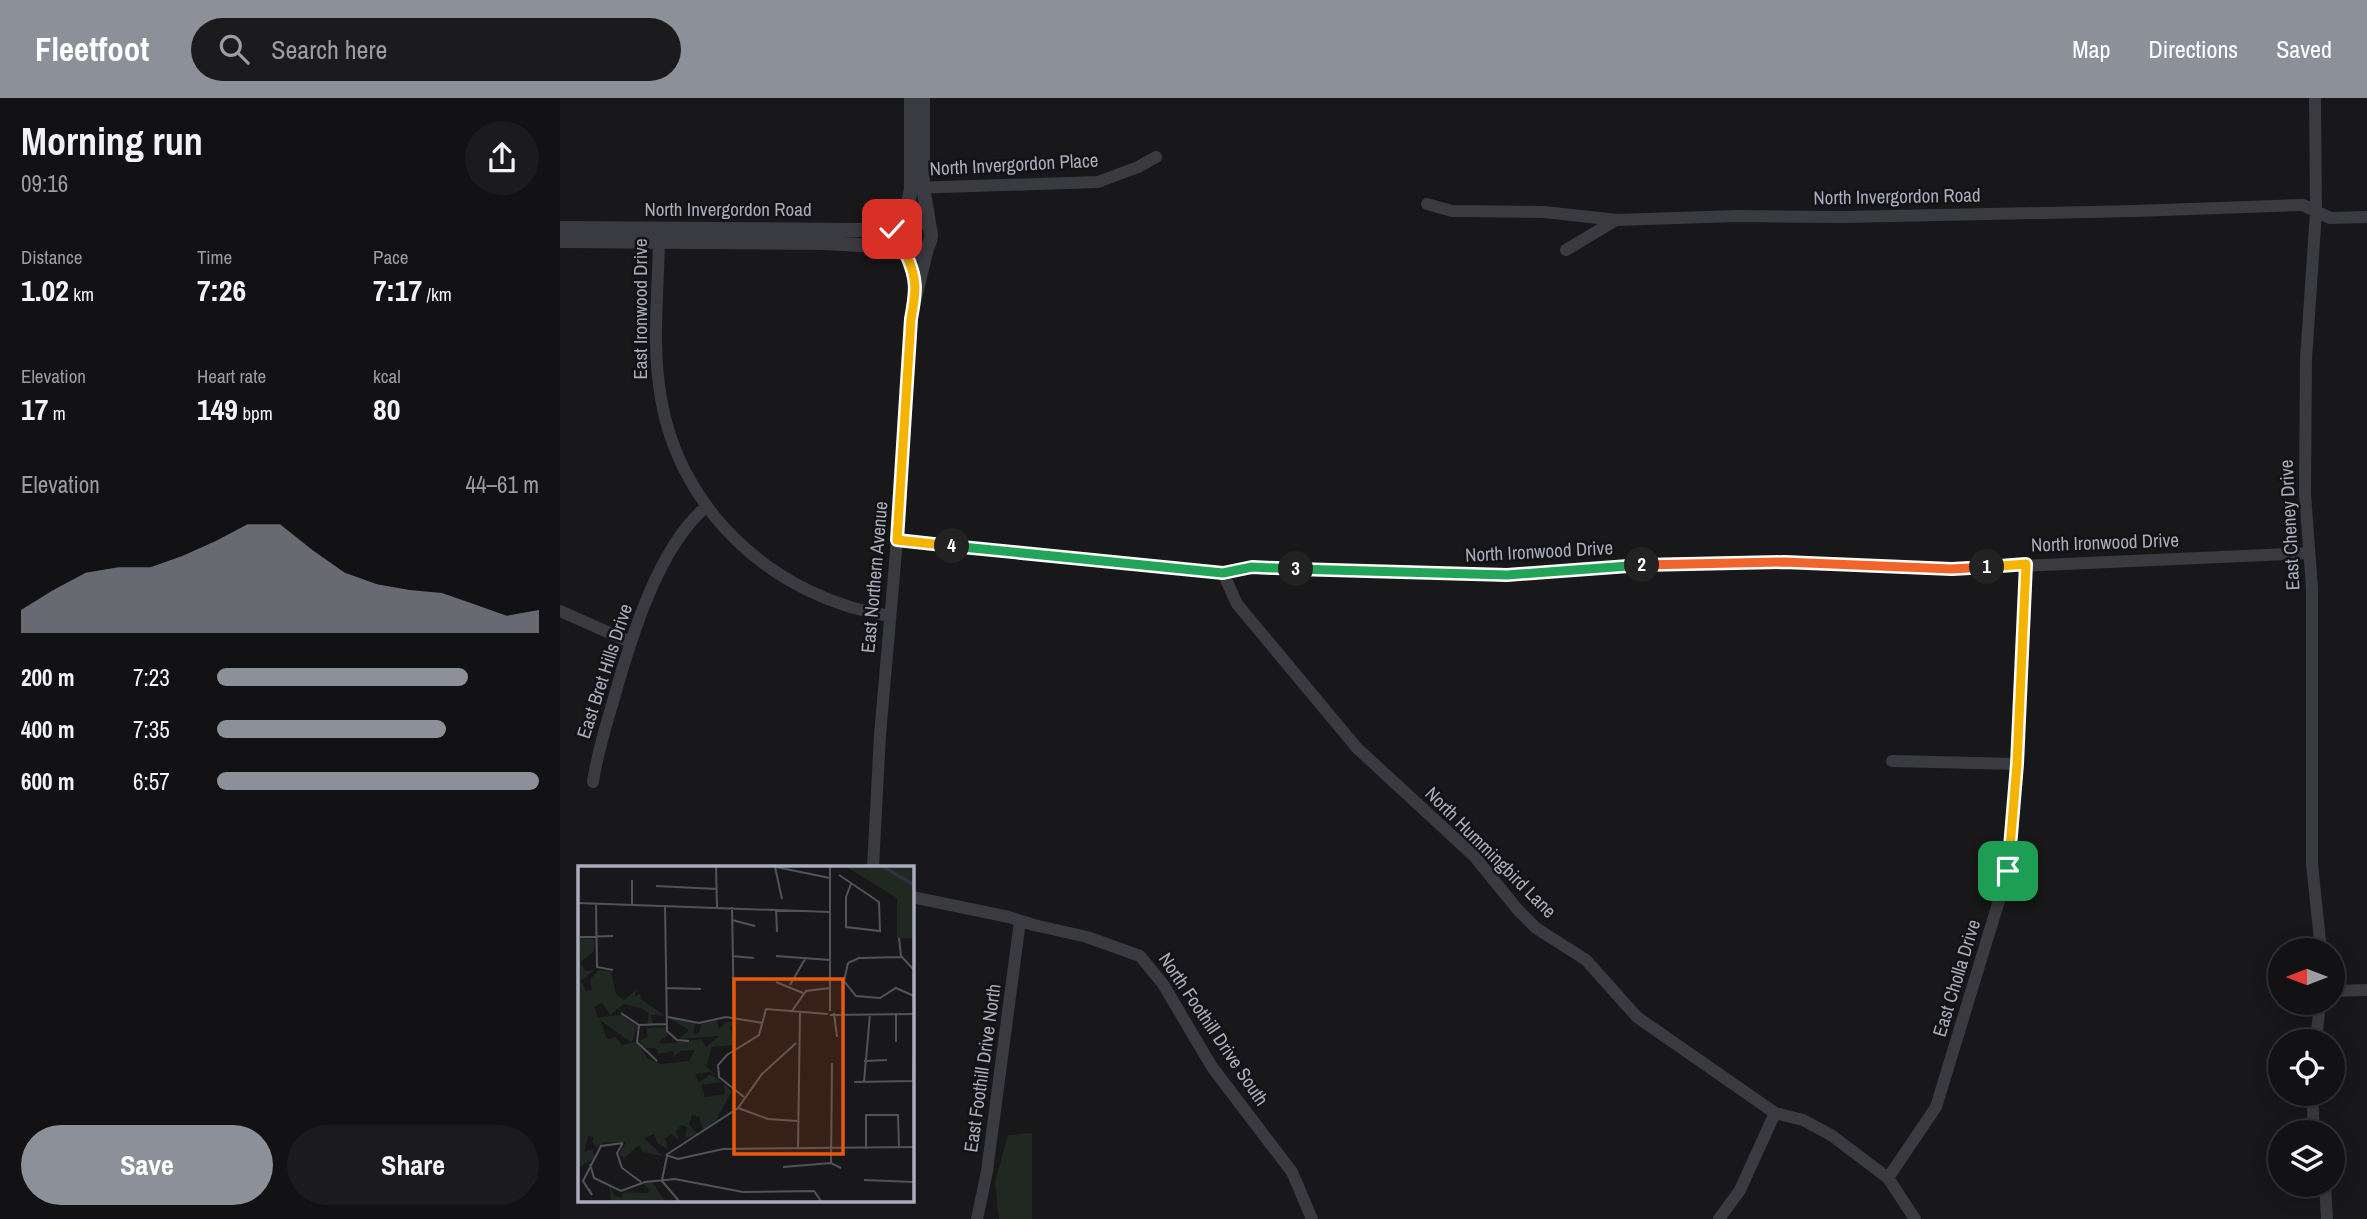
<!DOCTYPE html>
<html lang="en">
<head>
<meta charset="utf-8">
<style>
  :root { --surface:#121114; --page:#1b1a1d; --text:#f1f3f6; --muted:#9c9da0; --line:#313134; --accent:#8c9099 }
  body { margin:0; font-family:"Archivo Narrow",sans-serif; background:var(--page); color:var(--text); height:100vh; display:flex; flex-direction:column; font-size:26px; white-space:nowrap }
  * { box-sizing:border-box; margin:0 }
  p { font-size:23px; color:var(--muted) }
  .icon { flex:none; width:38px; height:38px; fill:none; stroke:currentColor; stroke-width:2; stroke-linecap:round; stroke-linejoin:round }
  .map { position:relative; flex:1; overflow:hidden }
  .details { display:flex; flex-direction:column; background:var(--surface); width:560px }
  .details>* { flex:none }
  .needle { width:46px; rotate:270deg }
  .controls { position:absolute; left:1708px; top:840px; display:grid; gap:14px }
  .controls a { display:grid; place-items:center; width:77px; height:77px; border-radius:50%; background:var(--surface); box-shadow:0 4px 18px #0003,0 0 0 2px var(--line); font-size:35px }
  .pin { position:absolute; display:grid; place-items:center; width:60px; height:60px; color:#fff; margin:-30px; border-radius:14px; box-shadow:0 4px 10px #0006 }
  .km { position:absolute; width:35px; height:35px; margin:-18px; border-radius:50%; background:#222; color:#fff; font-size:19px; line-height:35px; text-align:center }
  .round { display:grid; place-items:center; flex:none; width:74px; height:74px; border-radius:37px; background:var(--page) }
  .head { display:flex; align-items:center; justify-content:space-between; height:119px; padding:0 21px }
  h1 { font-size:38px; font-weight:700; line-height:52px }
  .stats { display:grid; grid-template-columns:repeat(3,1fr); gap:10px; height:119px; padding:7px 21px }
  .stats div { display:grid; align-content:center }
  .stats b { font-size:30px; font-weight:700 }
  .stats small { font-size:19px; font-weight:400 }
  .stats p { font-size:19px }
  .chart { height:196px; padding:14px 21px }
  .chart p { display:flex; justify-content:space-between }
  .chart svg { width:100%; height:126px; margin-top:7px; fill:var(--accent); opacity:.7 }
  .button { display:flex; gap:14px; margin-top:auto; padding:14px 21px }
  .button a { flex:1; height:80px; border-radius:42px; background:var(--accent); color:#fff; font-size:28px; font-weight:700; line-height:80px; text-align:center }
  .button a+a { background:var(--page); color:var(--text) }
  ul { padding:0 21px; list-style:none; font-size:23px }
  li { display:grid; grid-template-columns:112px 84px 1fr; align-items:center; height:52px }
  li i { height:18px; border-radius:9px; background:var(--accent) }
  header { display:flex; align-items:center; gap:42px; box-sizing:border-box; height:98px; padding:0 35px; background:var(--accent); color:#fff }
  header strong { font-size:33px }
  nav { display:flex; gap:38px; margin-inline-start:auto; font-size:24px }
  .search { width:490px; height:63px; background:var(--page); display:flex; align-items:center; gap:18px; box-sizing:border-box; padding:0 24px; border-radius:38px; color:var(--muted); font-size:26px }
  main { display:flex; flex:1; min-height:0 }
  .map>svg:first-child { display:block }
</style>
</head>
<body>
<header>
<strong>Fleetfoot</strong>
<div class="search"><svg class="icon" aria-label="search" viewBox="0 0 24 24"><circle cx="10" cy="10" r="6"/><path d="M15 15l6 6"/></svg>Search here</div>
<nav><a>Map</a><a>Directions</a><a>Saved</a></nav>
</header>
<main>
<section class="details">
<div class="head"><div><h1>Morning run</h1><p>09:16</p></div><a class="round"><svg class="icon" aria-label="share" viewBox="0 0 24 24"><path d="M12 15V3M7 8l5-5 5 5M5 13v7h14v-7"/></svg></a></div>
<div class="stats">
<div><p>Distance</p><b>1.02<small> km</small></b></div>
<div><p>Time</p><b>7:26</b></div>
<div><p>Pace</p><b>7:17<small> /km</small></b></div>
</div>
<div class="stats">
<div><p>Elevation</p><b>17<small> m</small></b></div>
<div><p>Heart rate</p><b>149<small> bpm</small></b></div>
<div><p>kcal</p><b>80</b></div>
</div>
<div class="chart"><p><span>Elevation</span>44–61 m</p>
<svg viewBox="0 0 160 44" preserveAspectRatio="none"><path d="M0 44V36L10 29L20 23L30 21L40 21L50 17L60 12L70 6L80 6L90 15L100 23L110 27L120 29L130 30L140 34L150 38L160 36V44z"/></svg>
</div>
<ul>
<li><b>200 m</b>7:23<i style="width:78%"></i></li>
<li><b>400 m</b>7:35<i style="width:71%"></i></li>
<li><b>600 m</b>6:57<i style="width:100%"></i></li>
</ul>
<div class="button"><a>Save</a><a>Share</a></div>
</section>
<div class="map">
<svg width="1807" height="1121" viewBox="0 0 1807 1121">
  <rect width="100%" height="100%" fill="#18171a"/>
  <path fill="#1f2821" d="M 472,1035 L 472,1121 L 439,1121 L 435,1083 L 448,1037 Z"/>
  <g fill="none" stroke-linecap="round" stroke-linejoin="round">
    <path stroke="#3a3a41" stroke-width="12" d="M 1755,0 L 1756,114 L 1746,261 L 1745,396 L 1752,490 L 1752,766 L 1761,852
      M 353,90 L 538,84 L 578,69 L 596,59
      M 867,106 L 892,113 L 984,114 L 1057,122 L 1176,118 L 1285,119 L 1575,113 L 1743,107 L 1770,120 L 1807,119
      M 99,134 C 99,190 91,245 101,300 C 120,415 217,501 330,518
      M 1006,152 L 1056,122
      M 346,157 L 353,173 L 356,189
      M 337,442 L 663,475 L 693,469 L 947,477 L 1121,465 L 1209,464 L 1392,471 L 1749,455
      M 663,475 L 677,506 L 797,650 L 914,758 L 958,812 L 976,830 L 1026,862 L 1077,919 L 1215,1015 L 1243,1022 L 1271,1037 L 1328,1080 L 1355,1121
      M 0,513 L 70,544
      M 1332,663 L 1457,666
      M 33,684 C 37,655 46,628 54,600 C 71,540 98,449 147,408
      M 313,769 L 320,637 L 337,442 L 351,221 L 369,146
      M 352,799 L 449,819 L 474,827 L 527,839 L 580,858 L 603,886 L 652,969 L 732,1074 L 752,1121
      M 1773,893 L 1807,892
      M 1756,943 L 1760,905
      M 1752,996 L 1754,1034
      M 1328,1080 L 1376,1009 L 1448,773 L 1457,666 L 1466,466
      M 1765,1087 L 1767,1121
      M 417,1121 L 427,1073 L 460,823
      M 1159,1121 L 1180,1092 L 1215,1015"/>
    <path stroke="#3a3a41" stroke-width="14" d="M 363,0 L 363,89 L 370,131
      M331 137a20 20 0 1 1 40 0a20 20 0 1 1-40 0Z
      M 346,118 L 351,90 L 351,0
      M 0,130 L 309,132 L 335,125
      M 0,143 L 265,145 L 335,149"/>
  </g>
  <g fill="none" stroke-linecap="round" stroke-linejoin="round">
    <g stroke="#fff" stroke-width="14">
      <path id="split-1" d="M 1427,469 L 1466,466 L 1457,666 L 1448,773"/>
    </g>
    <g stroke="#fff" stroke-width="14">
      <path id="split-2" d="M 1082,467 L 1224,464 L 1392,471 L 1427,469"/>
    </g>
    <g stroke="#fff" stroke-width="14">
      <path id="split-3" d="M 736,471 L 947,477 L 1082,467"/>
    </g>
    <g stroke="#fff" stroke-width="14">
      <path id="split-4" d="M 392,448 L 663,475 L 692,469 L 736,471"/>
    </g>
    <g stroke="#fff" stroke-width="14">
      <path id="split-5" d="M 332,131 C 330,143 334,152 346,156 C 358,182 356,194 351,221 L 337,442 L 392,448"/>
    </g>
    <use href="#split-1" stroke="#f5b400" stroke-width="9"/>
    <use href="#split-2" stroke="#f0652b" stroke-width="9"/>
    <use href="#split-3" stroke="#22a559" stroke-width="9"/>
    <use href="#split-4" stroke="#22a559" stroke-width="9"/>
    <use href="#split-5" stroke="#f5b400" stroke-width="9"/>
  </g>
  <g text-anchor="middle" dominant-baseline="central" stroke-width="5" stroke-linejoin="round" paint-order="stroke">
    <g font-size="19" fill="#a8acbb" stroke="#131215">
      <text transform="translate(454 66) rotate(-3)">North Invergordon Place</text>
      <text transform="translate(1337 98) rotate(-1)">North Invergordon Road</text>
      <text x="168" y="111">North Invergordon Road</text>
      <text transform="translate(80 211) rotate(-90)">East Ironwood Drive</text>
      <text transform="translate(1729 427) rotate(-93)">East Cheney Drive</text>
      <text transform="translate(1545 444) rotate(-2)">North Ironwood Drive</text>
      <text transform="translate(979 453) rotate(-3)">North Ironwood Drive</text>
      <text transform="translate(314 479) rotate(-85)">East Northern Avenue</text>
      <text transform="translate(44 573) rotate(-72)">East Bret Hills Drive</text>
      <text transform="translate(931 754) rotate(45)">North Hummingbird Lane</text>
      <text transform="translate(1396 880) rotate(-73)">East Cholla Drive</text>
      <text transform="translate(654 931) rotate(56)">North Foothill Drive South</text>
      <text transform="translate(422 970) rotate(-82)">East Foothill Drive North</text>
    </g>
  </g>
  <g transform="translate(18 768)">
    <rect width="336" height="336" fill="#18171a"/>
    <path d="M 268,1 L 336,1 L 336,72 L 319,72 L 319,32 ZM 1,72 L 17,73 L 16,85 L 2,97 L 8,105 L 16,104 L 3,115 L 8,125 L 14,124 L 12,114 L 20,104 L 33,105 L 38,128 L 46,134 L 58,124 L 57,130 L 62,128 L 64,134 L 87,150 L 73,149 L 75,159 L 69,158 L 71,148 L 65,143 L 46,138 L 32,149 L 24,137 L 16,141 L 20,151 L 44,149 L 59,160 L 54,177 L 22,154 L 29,173 L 38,171 L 44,179 L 59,176 L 70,193 L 83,198 L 111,195 L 117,184 L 102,185 L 97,191 L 95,185 L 80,188 L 78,182 L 67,182 L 61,175 L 70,171 L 68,162 L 88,161 L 90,169 L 81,176 L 85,178 L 123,173 L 128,181 L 141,170 L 101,173 L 111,164 L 91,152 L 117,157 L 115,167 L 120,168 L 124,158 L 139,154 L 141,163 L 148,156 L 164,156 L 152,161 L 156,179 L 134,181 L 128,201 L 139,209 L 131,206 L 117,208 L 121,217 L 132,208 L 144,216 L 123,219 L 127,231 L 147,228 L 146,218 L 154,225 L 138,254 L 125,264 L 121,251 L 114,249 L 111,259 L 120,268 L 107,272 L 109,261 L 103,259 L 98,266 L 101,275 L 94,268 L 87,272 L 90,283 L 79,277 L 76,268 L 66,272 L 85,290 L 65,286 L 61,279 L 46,292 L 41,288 L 48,276 L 26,276 L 19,282 L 14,276 L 16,271 L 10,270 L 6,286 L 15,283 L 16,293 L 0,302 ZM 74,316 L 87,335 L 33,335 L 31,318 L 37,330 L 43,332 L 46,326 L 70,327 L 72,324 L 65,318 Z" fill="#1f2821"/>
    <path fill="none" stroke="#2c353f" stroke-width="3.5" d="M 306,1 L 336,19"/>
    <path fill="none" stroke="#52535a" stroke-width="2" d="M 138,1 L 139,41M 197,1 L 204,33M 198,1 L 252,12M 252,1 L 252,145M 261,9 L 301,36 L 302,65 L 268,61 L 268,31 L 273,18M 78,20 L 139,23M 0,37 L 252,46M 18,37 L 19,101 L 35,104M 54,38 L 54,14M 87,39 L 89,165 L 99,174 L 111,175M 154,41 L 156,153M 198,43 L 199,66M 154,54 L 177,60M 2,71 L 35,70M 321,72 L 323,90 L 336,104M 154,90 L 176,92M 198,90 L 252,94M 270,97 L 266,115 L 278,130 L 302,132 L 318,122 L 336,130M 270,97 L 281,92 L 324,91M 198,116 L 225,127M 212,119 L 227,93M 88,122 L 123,123M 214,145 L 228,125 L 252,122M 43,147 L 61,159 L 88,158M 256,147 L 259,171M 318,147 L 318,176M 252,149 L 336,148M 90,151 L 121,157 L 148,151 L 185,157M 61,159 L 59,176 L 79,195M 286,195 L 309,194M 335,215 L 336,184M 276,216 L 336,215M 286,216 L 292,148M 166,231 L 141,211 L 140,199 L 149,189 L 181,169 L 188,143 L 250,148M 160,242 L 190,253 L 219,255M 45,277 L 39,287 L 44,302 L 63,316M 220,283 L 222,145M 288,283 L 288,249 L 320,249 L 321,282M 88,289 L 100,293 L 145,283 L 336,281M 88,289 L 160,242 L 184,208 L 218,177M 253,297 L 254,197M 12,298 L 16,312 L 43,325 L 67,316 L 97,313 L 165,326 L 236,325 L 243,335M 205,301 L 253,297 L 263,302M 84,314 L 89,290M 286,314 L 336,316M 84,315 L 101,335M 11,323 L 14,329 L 5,315 L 23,280 L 45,277"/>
    <path fill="#e8590c" fill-opacity="0.15" stroke="#e8590c" stroke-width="3.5" d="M 156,113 L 265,113 L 265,288 L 156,288 Z"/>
    <rect width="336" height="336" fill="none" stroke="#a8acbb" stroke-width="3.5"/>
  </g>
</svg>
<div class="controls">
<a><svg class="needle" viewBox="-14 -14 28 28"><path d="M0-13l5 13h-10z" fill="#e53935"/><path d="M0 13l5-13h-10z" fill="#9c9da0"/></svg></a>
<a><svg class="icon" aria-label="locate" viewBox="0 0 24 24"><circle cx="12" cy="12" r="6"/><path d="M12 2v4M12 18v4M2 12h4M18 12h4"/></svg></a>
<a><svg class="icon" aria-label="layers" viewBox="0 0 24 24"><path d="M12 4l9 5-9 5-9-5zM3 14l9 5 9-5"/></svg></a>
</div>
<div class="pin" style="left:1448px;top:773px;background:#1e9e55"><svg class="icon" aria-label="arrive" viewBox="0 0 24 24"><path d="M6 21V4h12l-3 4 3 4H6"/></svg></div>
<div class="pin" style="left:332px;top:131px;background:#d93025"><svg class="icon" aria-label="check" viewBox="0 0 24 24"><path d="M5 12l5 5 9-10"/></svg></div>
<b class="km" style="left:1427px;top:469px">1</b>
<b class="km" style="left:1082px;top:467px">2</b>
<b class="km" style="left:736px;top:471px">3</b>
<b class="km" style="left:392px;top:448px">4</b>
</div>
</main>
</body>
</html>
